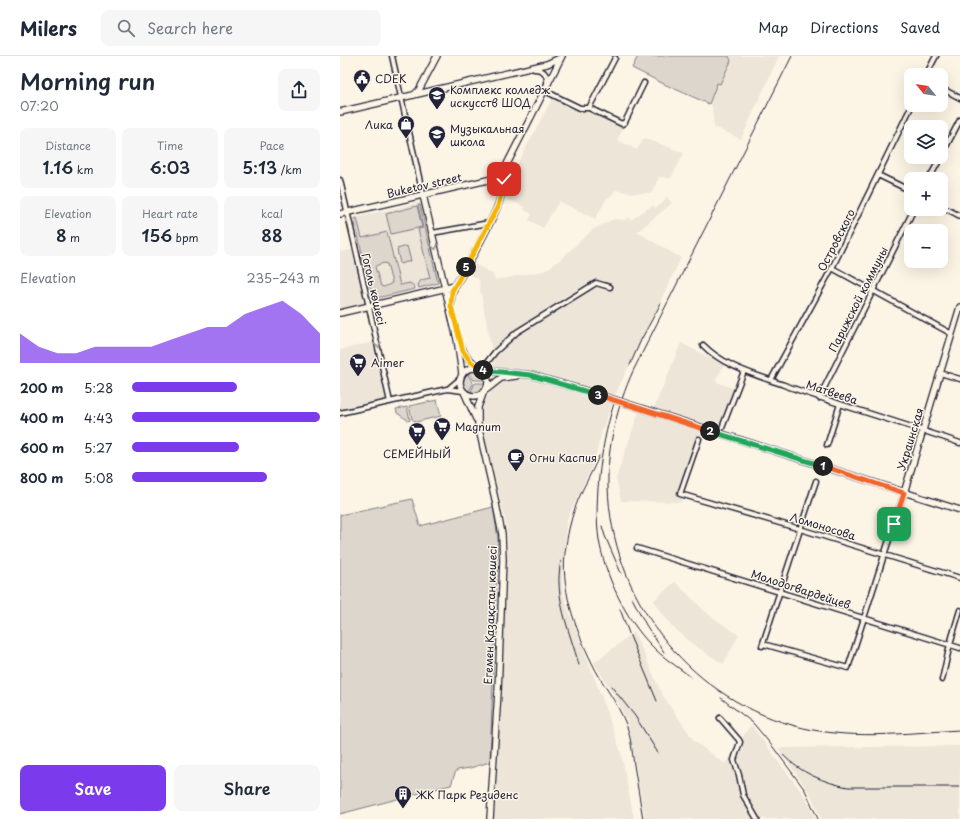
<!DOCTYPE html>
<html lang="en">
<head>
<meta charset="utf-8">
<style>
  :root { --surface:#fff; --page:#f6f6f7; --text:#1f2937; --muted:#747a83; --line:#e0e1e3; --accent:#7c3aed }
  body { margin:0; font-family:"Playpen Sans",sans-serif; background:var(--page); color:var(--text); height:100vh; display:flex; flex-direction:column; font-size:15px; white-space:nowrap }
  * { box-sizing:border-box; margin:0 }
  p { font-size:13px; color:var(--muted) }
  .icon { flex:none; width:22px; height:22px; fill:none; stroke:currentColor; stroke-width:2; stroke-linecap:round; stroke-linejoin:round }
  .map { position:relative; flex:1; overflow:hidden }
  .details { display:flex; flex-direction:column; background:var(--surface); width:340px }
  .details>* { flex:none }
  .needle { width:26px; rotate:300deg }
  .buttons { position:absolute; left:564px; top:12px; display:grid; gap:8px }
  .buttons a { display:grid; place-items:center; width:44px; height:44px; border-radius:8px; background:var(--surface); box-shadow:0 4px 16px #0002; font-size:20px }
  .pin { position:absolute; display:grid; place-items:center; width:34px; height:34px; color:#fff; margin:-17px; border-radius:8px; box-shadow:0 2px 6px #0006 }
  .km { position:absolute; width:20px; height:20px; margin:-10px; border-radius:50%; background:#222; color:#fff; font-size:11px; line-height:20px; text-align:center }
  .round { display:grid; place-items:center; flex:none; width:42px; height:42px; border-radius:8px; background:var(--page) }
  .overview { display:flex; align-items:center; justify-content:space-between; height:68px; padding:0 20px }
  h1 { font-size:22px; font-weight:600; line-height:30px }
  .figures { display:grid; grid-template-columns:repeat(3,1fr); gap:6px; height:68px; padding:4px 20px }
  .figures div { display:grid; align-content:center; border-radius:8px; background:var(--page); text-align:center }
  .figures b { font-size:17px; font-weight:600 }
  .figures small { font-size:11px; font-weight:400 }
  .figures p { font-size:11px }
  .chart { height:112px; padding:8px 20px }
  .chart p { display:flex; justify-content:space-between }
  .chart svg { width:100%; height:72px; margin-top:4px; fill:var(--accent); opacity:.7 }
  .cta { display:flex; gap:8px; margin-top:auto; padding:8px 20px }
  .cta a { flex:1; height:46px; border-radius:8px; background:var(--accent); color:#fff; font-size:16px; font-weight:600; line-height:46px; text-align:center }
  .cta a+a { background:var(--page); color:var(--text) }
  ul { padding:0 20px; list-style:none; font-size:13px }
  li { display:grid; grid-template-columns:64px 48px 1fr; align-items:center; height:30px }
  li i { height:10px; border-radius:5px; background:var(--accent) }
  header { display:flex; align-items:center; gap:24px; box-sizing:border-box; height:56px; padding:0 20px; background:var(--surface); border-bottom:1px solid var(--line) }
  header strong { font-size:19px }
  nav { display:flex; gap:22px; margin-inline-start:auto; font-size:14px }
  .search { width:280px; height:36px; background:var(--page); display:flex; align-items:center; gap:10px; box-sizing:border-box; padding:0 14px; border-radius:8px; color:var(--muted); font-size:15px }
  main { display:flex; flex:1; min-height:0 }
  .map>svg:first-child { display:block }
</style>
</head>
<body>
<header>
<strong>Milers</strong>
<div class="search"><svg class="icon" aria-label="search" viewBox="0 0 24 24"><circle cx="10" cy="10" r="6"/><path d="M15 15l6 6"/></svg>Search here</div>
<nav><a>Map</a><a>Directions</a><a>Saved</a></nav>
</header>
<main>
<section class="details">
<div class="overview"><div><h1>Morning run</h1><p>07:20</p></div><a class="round"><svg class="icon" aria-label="share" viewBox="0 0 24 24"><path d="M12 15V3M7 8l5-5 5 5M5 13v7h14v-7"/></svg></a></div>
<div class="figures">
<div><p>Distance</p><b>1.16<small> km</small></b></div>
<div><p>Time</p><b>6:03</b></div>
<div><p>Pace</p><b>5:13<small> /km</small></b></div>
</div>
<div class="figures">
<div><p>Elevation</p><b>8<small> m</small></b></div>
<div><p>Heart rate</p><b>156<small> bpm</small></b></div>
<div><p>kcal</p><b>88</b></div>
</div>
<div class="chart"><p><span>Elevation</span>235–243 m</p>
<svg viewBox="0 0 160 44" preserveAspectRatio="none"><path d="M0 44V26L10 34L20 38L30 38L40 34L50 34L60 34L70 34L80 30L90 26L100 22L110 22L120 14L130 10L140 6L150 14L160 26V44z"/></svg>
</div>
<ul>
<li><b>200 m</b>5:28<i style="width:56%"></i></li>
<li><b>400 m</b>4:43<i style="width:100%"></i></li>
<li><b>600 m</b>5:27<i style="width:57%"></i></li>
<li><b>800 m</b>5:08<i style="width:72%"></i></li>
</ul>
<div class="cta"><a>Save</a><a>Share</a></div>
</section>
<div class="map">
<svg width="620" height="763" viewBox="0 0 620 763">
  <rect width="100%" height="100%" fill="#fcf5e5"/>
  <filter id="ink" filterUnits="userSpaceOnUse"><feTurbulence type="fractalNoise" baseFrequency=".025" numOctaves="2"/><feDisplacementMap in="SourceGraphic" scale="8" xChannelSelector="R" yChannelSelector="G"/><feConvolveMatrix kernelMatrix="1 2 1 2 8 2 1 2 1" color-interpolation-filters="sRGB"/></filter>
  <g filter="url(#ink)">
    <path fill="#ece5d8" d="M 389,0 L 439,0 L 401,83 L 374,71 L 372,49 L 369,48 L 377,27 L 380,27 L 391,5 Z
      M 213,41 L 242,55 L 250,55 L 283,72 L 277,84 L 297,94 L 304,82 L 344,97 L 331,122 L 319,121 L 312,137 L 294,137 L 275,134 L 272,139 L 267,142 L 255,163 L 219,145 L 203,172 L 189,164 L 192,158 L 184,154 L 185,151 L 165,142 L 169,124 Z
      M 326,140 L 332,147 L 297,176 L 341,202 L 275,339 L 196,316 L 153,311 L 153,302 L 148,300 L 152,295 L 139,227 L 140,224 L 127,217 L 132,207 L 152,217 L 155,224 L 204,215 L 220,204 L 252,174 L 274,163 L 285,164 L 288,161 L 291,164 L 313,149 L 315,152 L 323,147 Z
      M 81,146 L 100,228 L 31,244 L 13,162 Z
      M 12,194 L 25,249 L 0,254 L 0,196 Z
      M 33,286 L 46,343 L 0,354 L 0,294 Z
      M 341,287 L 384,309 L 375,325 L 394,333 L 379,373 L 314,352 Z
      M 175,322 L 194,324 L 272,348 L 262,374 L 254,406 L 227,463 L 222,521 L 223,537 L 229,556 L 262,642 L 281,697 L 294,763 L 154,763 L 168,485 L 166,468 L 155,421 L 140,370 L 140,354 L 142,347 L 159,326 Z
      M 299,356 L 363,377 L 341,446 L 281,445 L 276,422 Z
      M 335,526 L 369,559 L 399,579 L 383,608 L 351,587 L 332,570 L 313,545 Z
      M 294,576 L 323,640 L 355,686 L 385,708 L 411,669 L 466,742 L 475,763 L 305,763 L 288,666 L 273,637 L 254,607 Z
      M 620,690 L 620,763 L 481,763 L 471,739 L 438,692 Z"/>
    <path fill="#dcd6cc" stroke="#7f7c84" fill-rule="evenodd" d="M 298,0 L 389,0 L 391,5 L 380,28 L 377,27 L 369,48 L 326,29 L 292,12 Z
      M 78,149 L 80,149 L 98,227 L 79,232 L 78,229 L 81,224 L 90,222 L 78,173 L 83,172 Z
      M 77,150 L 82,171 L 51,178 L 46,158 Z
      M 17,162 L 22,182 L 47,176 L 60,229 L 70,227 L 74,230 L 75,233 L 33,243 L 14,163 ZM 44,207 L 47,208 L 52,227 L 44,231 L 41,230 L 35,211 L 37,209 Z
      M 67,190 L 71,205 L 60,208 L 57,193 Z
      M 134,315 L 142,318 L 145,324 L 134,324 L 128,316 Z
      M 127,317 L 133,327 L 129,336 C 122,331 121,324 127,317 Z
      M 136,327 L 145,327 C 143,334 138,338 131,337 L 134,328 Z
      M 97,344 L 101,360 L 76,366 L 72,363 L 69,350 Z
      M 67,351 L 70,364 L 69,365 L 57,357 L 56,353 Z
      M 72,443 L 80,470 L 153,451 L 158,482 L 150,706 L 130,712 L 117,714 L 115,717 L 111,729 L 0,758 L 0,459 Z"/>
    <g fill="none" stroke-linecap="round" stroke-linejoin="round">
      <g stroke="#22223b" stroke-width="7">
        <path id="street" d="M 52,0 L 67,68
          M 194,13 C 203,13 208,18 207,27
          M 586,19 L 596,0
          M 601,32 L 620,42
          M 205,35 L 240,52 L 249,52 L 282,68 L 285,66 L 304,27
          M 249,52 L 275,2
          M 69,76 L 83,139
          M 601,100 L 620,64
          M 538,119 L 571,135
          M 589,123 L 601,101
          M 0,124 L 29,251 L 50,346
          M 601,150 L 620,160
          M 92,177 L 149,167
          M 492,212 L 612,278
          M 363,289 C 384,311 417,319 444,329 C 502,350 562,367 620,387
          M 141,314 L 155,296 L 177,276 L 256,227 L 270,231
          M 600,317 L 620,323
          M 431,324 L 492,212 L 572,49
          M 108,333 L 121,322
          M 479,342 L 574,153
          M 0,357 L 107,333 L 123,335
          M 382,372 L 404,315
          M 359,383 L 340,438 L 460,473 L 620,522
          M 487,389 L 500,348
          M 297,492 L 620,592
          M 423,588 L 508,612 L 564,437
          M 422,590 L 476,425
          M 602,624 L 610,588 L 620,554
          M 380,662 L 399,684 L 400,686 L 394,704 L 399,719 L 403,739 L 417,763"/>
      </g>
      <g stroke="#22223b" stroke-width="8">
        <path id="secondary" d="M 74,39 L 79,34 L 97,0
          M 0,56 L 207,8 L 220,2
          M 83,139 L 117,283 L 122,318
          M 0,158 L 152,123 L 159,120 L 165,112 L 222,0
          M 111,248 C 110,234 119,224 126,212 C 137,192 149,171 158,149 C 163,138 162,125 165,113
          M 0,257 L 115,230
          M 121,290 L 126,300 L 140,313
          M120 326a14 14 0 1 1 28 0a14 14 0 1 1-28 0Z
          M 141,314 L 191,319 L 250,336
          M 147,333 L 161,322 L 176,320
          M 144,335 L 138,351 L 138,369 L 155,443 L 162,478 L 163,504 L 158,636 L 150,763
          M 124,336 L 136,363
          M 316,357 L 620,454
          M 564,437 L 620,251"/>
      </g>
      <use href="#street" stroke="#fcf5e5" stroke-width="4"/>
      <use href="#secondary" stroke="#fcf5e5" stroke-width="5.5"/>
      <path stroke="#22223b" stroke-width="1" d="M 452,0 L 293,315 C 277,351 267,390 268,430 C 271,540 346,639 452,669 C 507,685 564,677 620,674
        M 290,309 L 301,284 L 321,247
        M 276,342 C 262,380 253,444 259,484 C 265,519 286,564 311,589 C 323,602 338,611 351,621
        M 259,400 C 253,415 244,429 238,444 C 232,459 228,475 226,490 C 219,530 235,572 252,607 C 262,628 277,646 286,668 C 291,681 292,695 294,709 C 297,727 300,745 303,763
        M 262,470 L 265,480 L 281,517
        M 221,505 C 213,540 230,576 239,609
        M 292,542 L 306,569 L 324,596
        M 280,553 L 290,580 L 317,645
        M 271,630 L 295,660 L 318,697
        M 381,642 L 413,667 L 433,691 L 465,734 L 478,763
        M 443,699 C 459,716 485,727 508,731 L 620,731"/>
      <g stroke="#22223b" stroke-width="8" stroke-linecap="butt">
        <path id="secondary-bridge" d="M 250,336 L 316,357"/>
      </g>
      <use href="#secondary-bridge" stroke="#fcf5e5" stroke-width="5.5"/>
    </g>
    <defs><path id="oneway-chevron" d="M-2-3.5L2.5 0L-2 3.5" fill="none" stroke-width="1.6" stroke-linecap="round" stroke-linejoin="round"/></defs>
    <g stroke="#9a9698">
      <use href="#oneway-chevron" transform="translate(95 191) rotate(77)"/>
      <use href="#oneway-chevron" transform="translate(38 289) rotate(78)"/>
    </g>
  </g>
  <g fill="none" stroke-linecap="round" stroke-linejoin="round" filter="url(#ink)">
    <g stroke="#fff" stroke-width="8">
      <path id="split-1" d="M 483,410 L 564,437 L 554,468"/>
    </g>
    <g stroke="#fff" stroke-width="8">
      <path id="split-2" d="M 370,375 L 483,410"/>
    </g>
    <g stroke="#fff" stroke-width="8">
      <path id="split-3" d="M 258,339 L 370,375"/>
    </g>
    <g stroke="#fff" stroke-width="8">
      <path id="split-4" d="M 143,314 L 190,319 L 258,339"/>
    </g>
    <g stroke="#fff" stroke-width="8">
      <path id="split-5" d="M 126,211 L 112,235 L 111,250 L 123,295 L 131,306 L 143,314"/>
    </g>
    <g stroke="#fff" stroke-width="8">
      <path id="split-6" d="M 126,211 L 158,150 L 162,135 L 164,123"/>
    </g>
    <use href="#split-1" stroke="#f0652b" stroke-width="5"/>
    <use href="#split-2" stroke="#22a559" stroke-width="5"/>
    <use href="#split-3" stroke="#f0652b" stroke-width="5"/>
    <use href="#split-4" stroke="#22a559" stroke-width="5"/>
    <use href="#split-5" stroke="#f5b400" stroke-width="5"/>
    <use href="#split-6" stroke="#f5b400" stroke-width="5"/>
  </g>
  <defs>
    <g id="civic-pin" transform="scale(0.9)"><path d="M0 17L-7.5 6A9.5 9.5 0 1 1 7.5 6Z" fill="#22223b" stroke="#fcf5e5"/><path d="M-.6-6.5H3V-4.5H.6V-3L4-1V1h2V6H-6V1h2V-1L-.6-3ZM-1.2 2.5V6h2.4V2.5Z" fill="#fff"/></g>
    <g id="university-pin" transform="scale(0.9)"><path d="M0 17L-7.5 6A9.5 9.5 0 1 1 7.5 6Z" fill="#22223b" stroke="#fcf5e5"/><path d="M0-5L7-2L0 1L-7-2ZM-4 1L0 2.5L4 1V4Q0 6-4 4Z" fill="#fff"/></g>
    <g id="shop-pin" transform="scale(0.9)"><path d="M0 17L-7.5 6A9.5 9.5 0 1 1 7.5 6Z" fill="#22223b" stroke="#fcf5e5"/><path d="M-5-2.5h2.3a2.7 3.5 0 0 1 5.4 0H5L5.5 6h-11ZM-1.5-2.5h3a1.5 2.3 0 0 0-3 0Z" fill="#fff"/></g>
    <g id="school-pin" transform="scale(0.9)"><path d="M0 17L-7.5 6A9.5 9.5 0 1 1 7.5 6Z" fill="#22223b" stroke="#fcf5e5"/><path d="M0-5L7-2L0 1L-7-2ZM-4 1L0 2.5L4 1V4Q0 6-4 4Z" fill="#fff"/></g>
    <g id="supermarket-pin" transform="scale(0.9)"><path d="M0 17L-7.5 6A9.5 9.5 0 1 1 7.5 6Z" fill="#22223b" stroke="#fcf5e5"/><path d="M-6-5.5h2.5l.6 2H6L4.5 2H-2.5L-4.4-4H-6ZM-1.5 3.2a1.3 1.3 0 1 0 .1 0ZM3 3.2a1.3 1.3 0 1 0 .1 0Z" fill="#fff"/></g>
    <g id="cafe-pin" transform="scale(0.9)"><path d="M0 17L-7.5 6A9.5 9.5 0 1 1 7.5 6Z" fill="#22223b" stroke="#fcf5e5"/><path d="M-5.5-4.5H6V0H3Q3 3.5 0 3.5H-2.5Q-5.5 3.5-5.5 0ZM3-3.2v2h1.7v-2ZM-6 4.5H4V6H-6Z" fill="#fff"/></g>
    <g id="building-pin" transform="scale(0.9)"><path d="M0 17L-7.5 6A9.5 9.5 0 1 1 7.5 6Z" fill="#22223b" stroke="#fcf5e5"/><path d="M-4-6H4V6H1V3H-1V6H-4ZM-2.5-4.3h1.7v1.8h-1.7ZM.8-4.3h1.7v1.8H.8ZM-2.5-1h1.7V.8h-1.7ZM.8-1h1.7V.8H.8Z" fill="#fff"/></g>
  </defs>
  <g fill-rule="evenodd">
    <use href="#civic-pin" x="22" y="22"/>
    <use href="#university-pin" x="97" y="39"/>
    <use href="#shop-pin" x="66" y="68"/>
    <use href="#school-pin" x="97" y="78"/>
    <use href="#supermarket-pin" x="18" y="306"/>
    <use href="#supermarket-pin" x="102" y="370"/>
    <use href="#supermarket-pin" x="77" y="375"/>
    <use href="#cafe-pin" x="176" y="401"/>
    <use href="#building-pin" x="63" y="738"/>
  </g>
  <g text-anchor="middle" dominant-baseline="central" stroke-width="3" stroke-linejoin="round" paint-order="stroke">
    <g font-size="11" fill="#22223b" stroke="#fcf5e5" text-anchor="start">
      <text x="35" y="22">CDEK</text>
      <text x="110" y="33">Комплекс колледж<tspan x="110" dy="13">искусств ШОД</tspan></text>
      <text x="53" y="68" text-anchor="end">Лика</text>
      <text x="110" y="72">Музыкальная<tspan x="110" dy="13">школа</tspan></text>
      <text x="31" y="306">Aimer</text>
      <text x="115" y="370">Magnum</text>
      <text x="77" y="397" text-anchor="middle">СЕМЕЙНЫЙ</text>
      <text x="189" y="401">Огни Каспия</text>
      <text x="76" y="738">ЖК Парк Резиденс</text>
    </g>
    <g font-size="11" fill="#22223b" stroke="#fcf5e5">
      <text transform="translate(84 129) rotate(-13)">Buketov street</text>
      <text transform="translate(496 184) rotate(-63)">Островского</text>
      <text transform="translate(34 233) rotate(77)">Гоголь көшесі</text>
      <text transform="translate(518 243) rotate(-63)">Парижской коммуны</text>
      <text transform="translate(492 336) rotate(18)">Матвеева</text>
      <text transform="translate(570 383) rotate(-73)">Украинская</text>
      <text transform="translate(483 470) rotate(17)">Ломоносова</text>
      <text transform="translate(461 533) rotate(18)">Молодогвардейцев</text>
      <text transform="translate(150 559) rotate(-88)">Егемен Қазақстан көшесі</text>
    </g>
  </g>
</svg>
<div class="buttons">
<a><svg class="needle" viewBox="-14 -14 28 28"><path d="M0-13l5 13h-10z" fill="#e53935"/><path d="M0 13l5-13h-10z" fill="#747a83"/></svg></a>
<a><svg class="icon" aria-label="layers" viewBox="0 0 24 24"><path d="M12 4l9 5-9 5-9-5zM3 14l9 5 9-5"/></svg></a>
<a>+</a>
<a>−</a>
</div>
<div class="pin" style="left:554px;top:468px;background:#1e9e55"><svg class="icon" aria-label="arrive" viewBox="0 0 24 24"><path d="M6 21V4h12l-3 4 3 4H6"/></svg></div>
<div class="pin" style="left:164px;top:123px;background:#d93025"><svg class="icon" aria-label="check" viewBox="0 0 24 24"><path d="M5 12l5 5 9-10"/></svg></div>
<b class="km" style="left:483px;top:410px">1</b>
<b class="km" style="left:370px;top:375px">2</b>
<b class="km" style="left:258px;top:339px">3</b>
<b class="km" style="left:143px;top:314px">4</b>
<b class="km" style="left:126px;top:211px">5</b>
</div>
</main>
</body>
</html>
